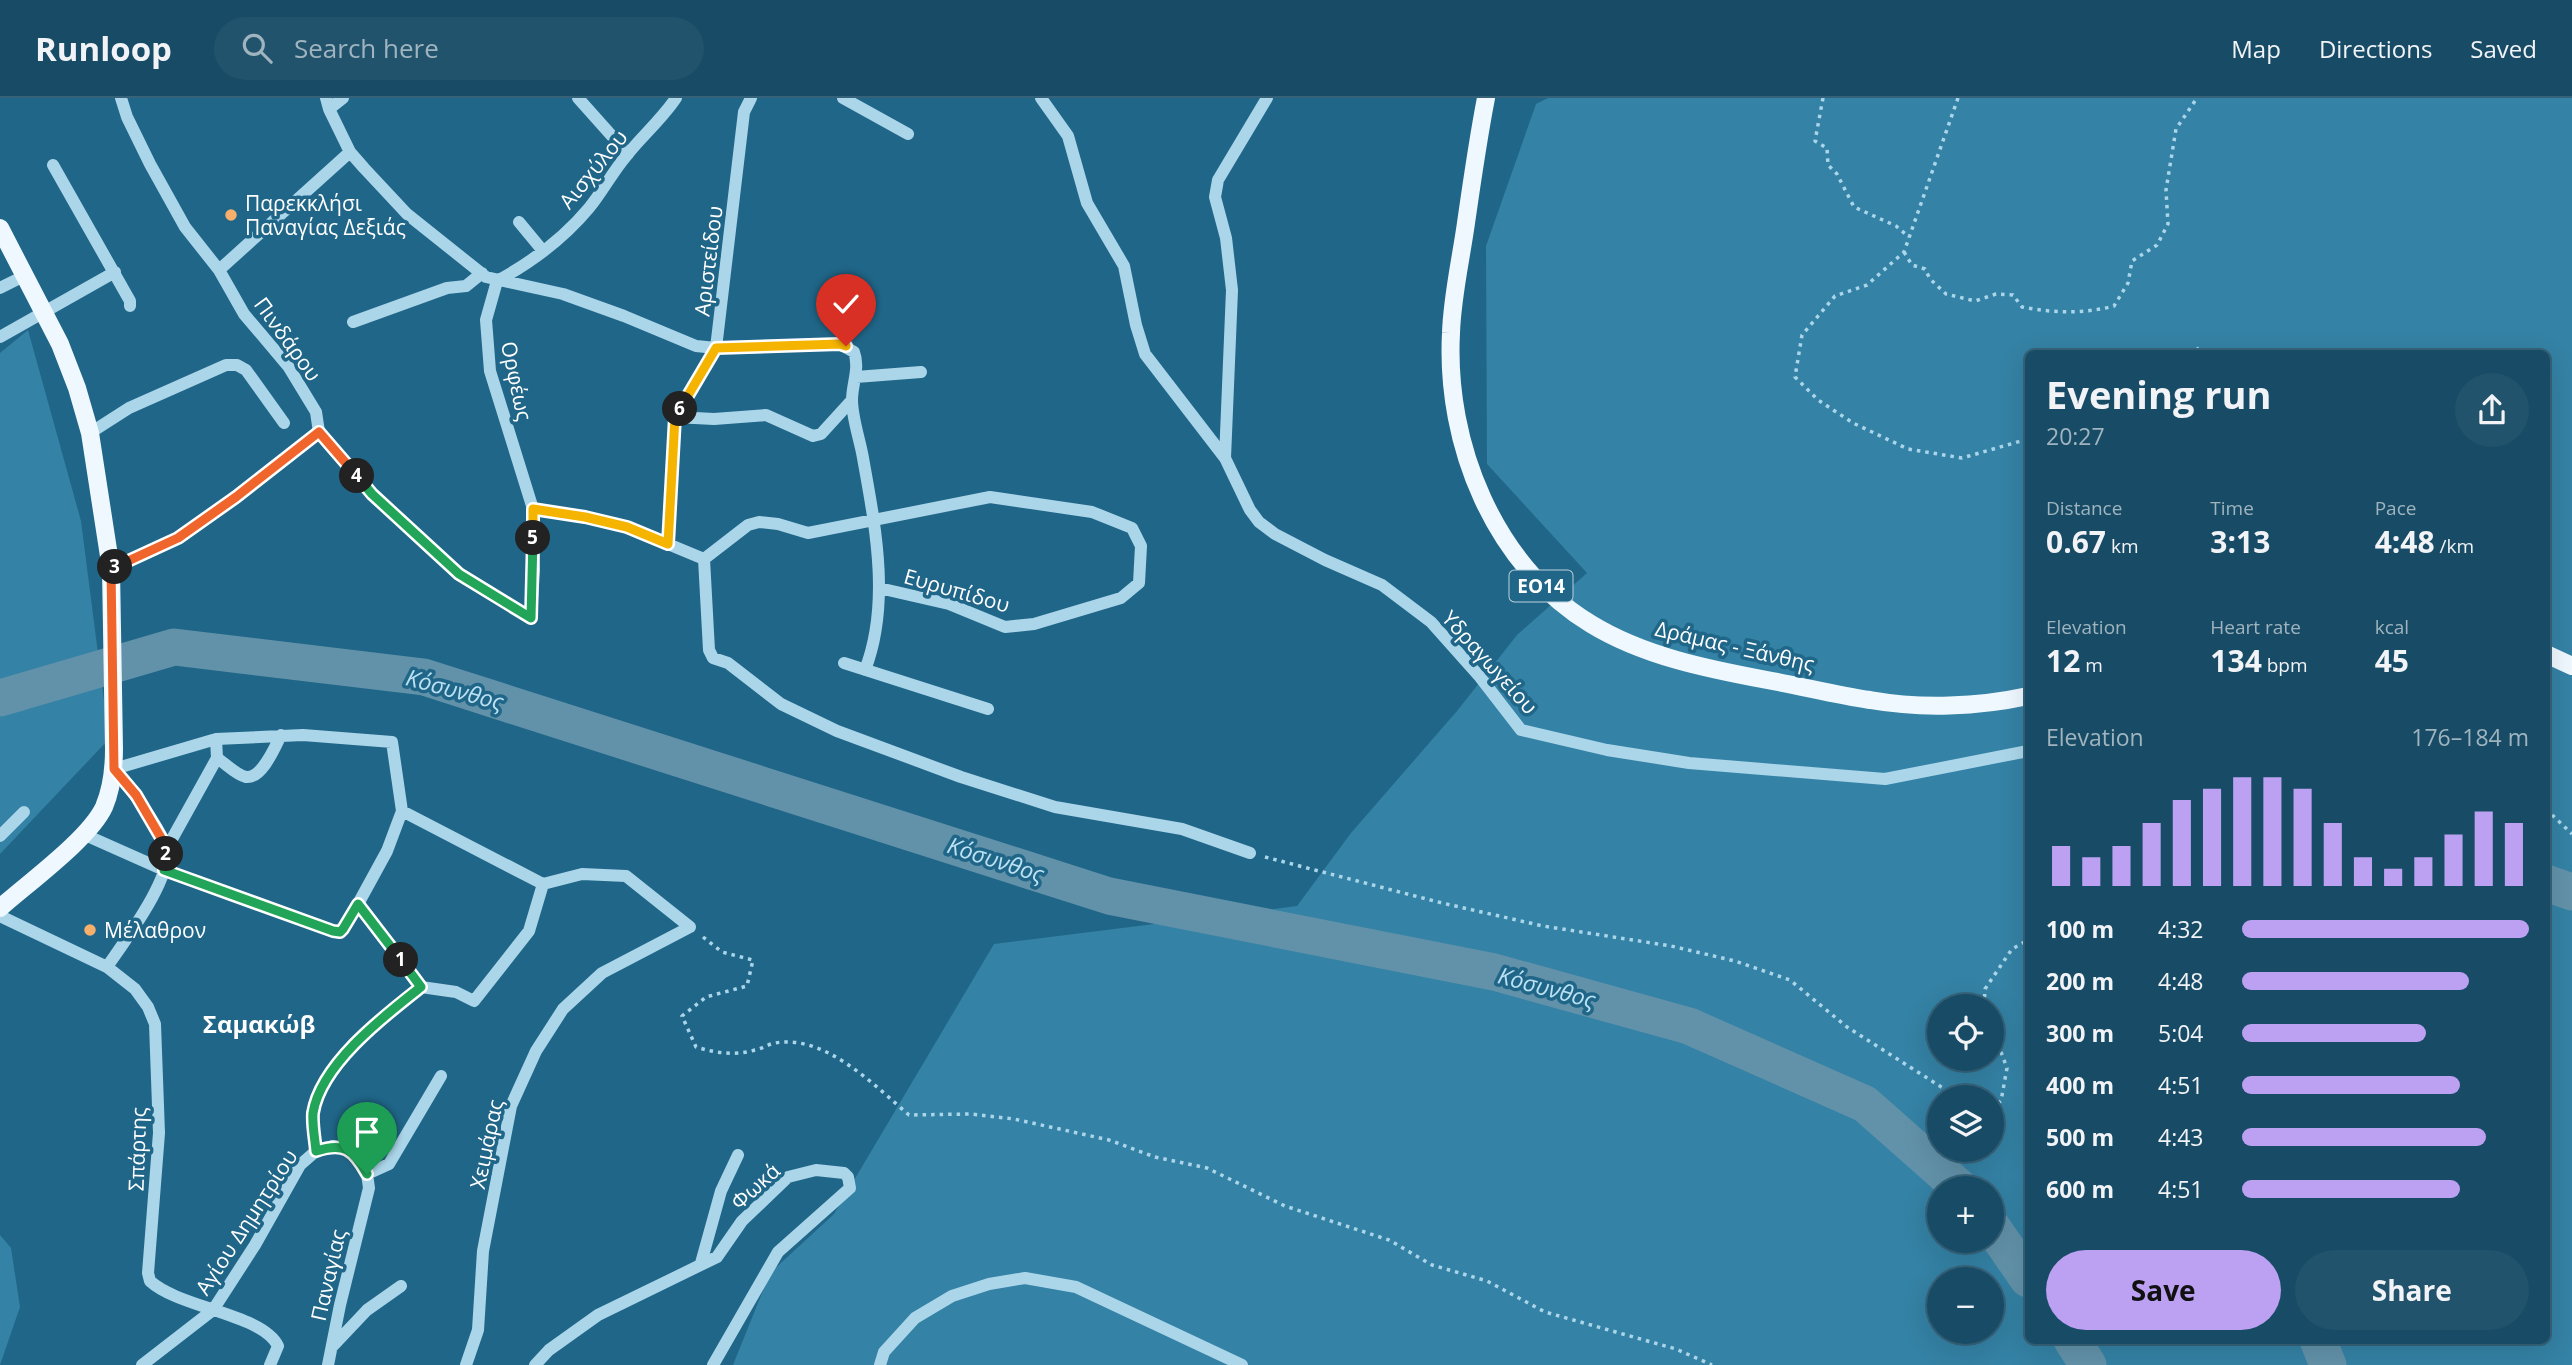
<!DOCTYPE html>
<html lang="en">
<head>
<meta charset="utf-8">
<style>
  :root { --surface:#184c66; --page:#21536c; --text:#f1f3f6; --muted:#9fb4bf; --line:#36637a; --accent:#bca0f2 }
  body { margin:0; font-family:"Open Sans",sans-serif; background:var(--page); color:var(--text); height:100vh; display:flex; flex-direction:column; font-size:26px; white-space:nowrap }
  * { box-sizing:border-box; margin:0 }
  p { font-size:23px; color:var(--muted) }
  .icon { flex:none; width:38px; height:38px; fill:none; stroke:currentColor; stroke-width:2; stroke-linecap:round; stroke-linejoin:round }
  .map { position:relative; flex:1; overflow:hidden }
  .panel { position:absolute; left:2025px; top:252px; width:525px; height:994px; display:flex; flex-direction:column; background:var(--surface); border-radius:10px; box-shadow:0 7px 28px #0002,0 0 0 2px var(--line) }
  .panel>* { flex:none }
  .controls { position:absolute; left:1927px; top:896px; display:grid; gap:14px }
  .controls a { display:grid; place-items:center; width:77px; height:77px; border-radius:50%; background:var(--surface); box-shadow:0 7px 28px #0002,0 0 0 2px var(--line); font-size:35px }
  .pin { position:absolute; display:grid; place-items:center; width:60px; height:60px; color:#fff; margin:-72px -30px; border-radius:50% 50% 50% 0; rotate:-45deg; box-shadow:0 0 7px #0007 }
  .pin .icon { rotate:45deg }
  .km { position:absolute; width:35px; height:35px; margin:-18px; border-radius:50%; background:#222; color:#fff; font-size:19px; line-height:35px; text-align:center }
  .round { display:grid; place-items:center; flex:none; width:74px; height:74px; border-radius:37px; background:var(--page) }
  .head { display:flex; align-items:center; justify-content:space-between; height:119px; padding:0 21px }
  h1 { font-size:38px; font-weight:700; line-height:52px }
  .figures { display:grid; grid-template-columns:repeat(3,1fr); gap:10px; height:119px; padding:7px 21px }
  .figures div { display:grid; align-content:center }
  .figures b { font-size:30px; font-weight:700 }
  .figures small { font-size:19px; font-weight:400 }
  .figures p { font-size:19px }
  .chart { height:196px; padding:14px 21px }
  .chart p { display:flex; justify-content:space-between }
  .chart svg { width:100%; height:126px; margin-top:7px; stroke:var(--accent); stroke-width:6 }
  .primary-button { display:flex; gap:14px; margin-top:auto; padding:14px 21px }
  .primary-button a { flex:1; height:80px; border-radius:42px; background:var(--accent); color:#111; font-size:28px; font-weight:700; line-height:80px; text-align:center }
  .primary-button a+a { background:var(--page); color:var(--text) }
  ul { padding:0 21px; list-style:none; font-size:23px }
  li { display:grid; grid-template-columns:112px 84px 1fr; align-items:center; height:52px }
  li i { height:18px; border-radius:9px; background:var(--accent) }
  header { display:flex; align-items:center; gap:42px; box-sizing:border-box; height:98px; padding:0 35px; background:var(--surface); border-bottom:2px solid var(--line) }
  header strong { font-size:33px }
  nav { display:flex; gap:38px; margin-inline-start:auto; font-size:24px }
  .search { width:490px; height:63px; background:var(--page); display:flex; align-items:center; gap:18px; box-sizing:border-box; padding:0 24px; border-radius:38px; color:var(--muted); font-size:26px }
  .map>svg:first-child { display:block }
</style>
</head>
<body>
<header>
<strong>Runloop</strong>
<div class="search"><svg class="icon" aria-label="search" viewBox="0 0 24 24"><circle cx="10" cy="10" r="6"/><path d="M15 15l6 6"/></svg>Search here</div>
<nav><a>Map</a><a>Directions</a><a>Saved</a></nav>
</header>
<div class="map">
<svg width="2572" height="1267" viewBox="0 0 2572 1267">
  <rect width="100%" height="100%" fill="#206688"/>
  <path fill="#3482a5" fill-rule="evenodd" d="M 1548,0 L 2572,0 L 2572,1267 L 733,1267 L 770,1175 L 834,1116 L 994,846 L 1297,808 L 1351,735 L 1457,613 L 1517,537 L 1587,475 L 1487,366 L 1486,148 L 1536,6 ZM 2028,256 L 2546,256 L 2546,1242 L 2028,1242 ZM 1939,908 L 1992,908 L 1992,961 L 1939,961 ZM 1939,999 L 1992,999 L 1992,1052 L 1939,1052 ZM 1939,1090 L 1992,1090 L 1992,1143 L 1939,1143 ZM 1939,1181 L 1992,1181 L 1992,1234 L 1939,1234 Z
    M 28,232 L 81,423 L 109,641 L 0,756 L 0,255 Z
    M 0,1137 L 11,1150 L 20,1209 L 0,1267 Z"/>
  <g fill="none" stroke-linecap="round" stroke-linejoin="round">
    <path stroke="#6292a9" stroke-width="37" d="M 0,600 L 174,549 L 424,579 L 1109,798 L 1494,874 L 1689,928 L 1865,1006 L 1960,1090
      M 2546,785 L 2572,794
      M 1992,1129 L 2028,1181
      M 2072,1242 L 2088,1267
      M 2318,1242 L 2328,1267"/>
    <path stroke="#abd6ea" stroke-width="3.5" stroke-dasharray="3.5 5" stroke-linecap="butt" d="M 1823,0 L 1815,43 L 1827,50 L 1828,67 L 1837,76 L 1854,109 L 1896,128 L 1909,139
      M 1958,0 L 1904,154 L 1867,187 L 1835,198 L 1802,237 L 1795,279 L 1818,302 L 1853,325 L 1908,351 L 1962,360 L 2028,341
      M 1904,154 L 1912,167 L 1925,171 L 1930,181 L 1946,196 L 1975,203 L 1996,196 L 2013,197 L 2022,209 C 2053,215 2084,216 2114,208 L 2128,185 L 2132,163 L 2157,147 L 2168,126 L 2166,92 L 2176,31 L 2197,0
      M 2189,256 L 2199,250
      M 2546,711 L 2572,736
      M 1265,759 L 1442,805 L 1543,828 L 1671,848 L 1735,863 L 1790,882 L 1847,929 L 1957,999
      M 703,839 L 722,854 L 753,862 L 747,888 L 706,899 L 682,918 L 696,949 C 716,955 734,958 755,952 C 762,951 768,946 775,945 C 825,936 874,987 909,1017 L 971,1016 L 1014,1021 L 1109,1042 L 1155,1059 L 1207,1070 L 1285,1108 L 1389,1142 L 1432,1167 L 1487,1183 L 1545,1214 L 1676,1251 L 1712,1267
      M 1984,908 L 1985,891 L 2012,851 L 2028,842
      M 1992,930 L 2007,970 L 2001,1003 L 1992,1009
      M 314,1037 C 314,1030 312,1022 313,1015 C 321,970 374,926 408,899"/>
    <path stroke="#abd6ea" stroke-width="12" d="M 121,0 L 127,19 L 150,66 L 185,129 L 219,172 L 244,216 L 288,268 L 316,314 L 319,334 L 372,396 L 430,450 L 459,476 L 531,520 L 534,472 L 533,411 L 490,273 L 486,222 L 497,183
      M 326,0 L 329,11 L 350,54 L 364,70 L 407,116 L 486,179 L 563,196 L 624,218 L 696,248 L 716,250 L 840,246 L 854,254 C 860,270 852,286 852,302 C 852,320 860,342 863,360 C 875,427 891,505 865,572
      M 578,0 L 628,56
      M 843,0 L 908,36
      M 1041,0 L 1068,38 L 1087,105 L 1124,168 L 1136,227 L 1145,256 L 1225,360 L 1250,412 L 1259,424 L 1275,436 L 1325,462 L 1382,487 L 1431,524 L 1480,579 L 1521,632 L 1607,652 L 1689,665 L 1885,681 L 2028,653
      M 329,11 L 343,0
      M 53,67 L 130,203 L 130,208
      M 519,124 L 543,153
      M 219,172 L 350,54
      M 497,183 C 532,164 564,140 589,110 C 603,93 613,73 627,57 C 643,37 662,21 676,0
      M 0,190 L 24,178
      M 353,224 L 447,190 L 466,188 L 482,175
      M 0,239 L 115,174
      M 856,279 L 921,274
      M 675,319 L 714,321 L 766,317 L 813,338 L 821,336 L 852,302
      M 90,335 L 129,310 L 226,267 L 237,267 L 246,272 L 284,325
      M 1225,360 L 1232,192 L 1226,140 L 1215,99 L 1218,82 L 1267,0
      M 533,411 L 585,419 L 627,429 L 704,461
      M 668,446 L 675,319 L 716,250 L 744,14 L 751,0
      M 704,461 L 748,427 L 759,424 L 778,426 L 808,435 L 990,399 L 1092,414 L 1132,430 L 1141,448 L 1139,485 L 1121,500 L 1034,526 L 1005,529 L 949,506 L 879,490
      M 704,461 L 709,552 L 713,560 L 728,565 L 781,606 L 837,633 L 961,679 L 1055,709 L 1182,731 L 1250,755
      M 111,471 L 178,440 L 236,399 L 319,334
      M 844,565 L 988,611
      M 217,660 C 225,665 236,677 246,679 C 262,681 275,649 281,637
      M 402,713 L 543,786
      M 83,736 L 164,772 L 333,833 L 340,833 L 343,831 L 358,806 L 421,889 L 456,894 L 474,903 L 529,833 L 543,786 L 582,776 L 626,778 L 690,829 L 602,875 L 563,911 L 536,953 L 511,1008 L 483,1153 L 478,1232 L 466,1267
      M 0,738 L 24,714
      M 167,750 L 217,660 L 216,641
      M 0,818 L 107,869 L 135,891 L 148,909 L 155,926 L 159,1035 L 148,1175 L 150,1183 C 179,1210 263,1216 278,1248 L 270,1267
      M 107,869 C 123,845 176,776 166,748 C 156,723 131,692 114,671 L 216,641 L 303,637 L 392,644 L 402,713 L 387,753 L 358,806
      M 367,1076 L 389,1066 L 441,978
      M 701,1165 L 721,1093 L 738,1057
      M 332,1249 L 367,1212 L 401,1188
      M 142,1267 L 213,1212 L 255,1147 L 300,1067 L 316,1053 L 333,1048 L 347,1052 L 359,1061 L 367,1076 L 369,1090 L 340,1207 L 328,1267
      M 535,1267 L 549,1252 L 598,1217 L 717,1159 L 742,1123 L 788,1079 L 816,1072 L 844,1075 L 848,1079 L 850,1090 L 778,1154 L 713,1267
      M 880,1267 L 884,1254 L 915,1220 L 952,1198 L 989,1186 L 1025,1180 L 1076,1189 L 1242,1267"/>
    <path stroke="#eff8fe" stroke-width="18" d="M 1486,0 C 1478,41 1472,83 1466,125 C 1461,161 1452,199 1451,235 C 1445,346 1494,467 1591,526 C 1643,558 1708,571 1767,582 C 1801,588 1836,597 1870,602 C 1921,611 1978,609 2028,598
      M 0,130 L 60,246 L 77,290 L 90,335 L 111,471 L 114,651 C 114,671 112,690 104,709 C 89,741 28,785 0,810
      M 2546,556 L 2572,568"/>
  </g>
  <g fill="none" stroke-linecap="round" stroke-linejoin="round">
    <g stroke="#fff" stroke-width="14">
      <path id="split-1" d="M 367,1076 C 353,1051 344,1044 316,1053 C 315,1041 312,1027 313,1015 C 321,966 384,918 421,889 L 401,862"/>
    </g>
    <g stroke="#fff" stroke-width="14">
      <path id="split-2" d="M 166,756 L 164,772 L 333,833 L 340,834 L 343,831 L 358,806 L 401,862"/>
    </g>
    <g stroke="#fff" stroke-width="14">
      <path id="split-3" d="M 115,469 L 111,471 L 114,671 L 136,697 L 167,750 L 166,756"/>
    </g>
    <g stroke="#fff" stroke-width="14">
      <path id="split-4" d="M 115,469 L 178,440 L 236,399 L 319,334 L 357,378"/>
    </g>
    <g stroke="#fff" stroke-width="14">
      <path id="split-5" d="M 357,378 L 372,396 L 459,476 L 531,520 L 533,440"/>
    </g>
    <g stroke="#fff" stroke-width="14">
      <path id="split-6" d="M 533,440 L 533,411 L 585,419 L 627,429 L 668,446 L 675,319 L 680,311"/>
    </g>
    <g stroke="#fff" stroke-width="14">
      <path id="split-7" d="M 680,311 L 716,250 L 840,246 L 846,248"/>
    </g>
    <use href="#split-1" stroke="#22a559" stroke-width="9"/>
    <use href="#split-2" stroke="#22a559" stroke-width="9"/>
    <use href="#split-3" stroke="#f0652b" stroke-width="9"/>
    <use href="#split-4" stroke="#f0652b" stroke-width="9"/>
    <use href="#split-5" stroke="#22a559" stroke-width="9"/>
    <use href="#split-6" stroke="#f5b400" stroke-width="9"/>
    <use href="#split-7" stroke="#f5b400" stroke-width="9"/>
  </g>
  <g fill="#f7af6c" stroke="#206688" stroke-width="2.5">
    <circle cx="231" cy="117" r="7"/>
    <circle cx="90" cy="832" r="7"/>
  </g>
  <g text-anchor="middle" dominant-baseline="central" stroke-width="7" stroke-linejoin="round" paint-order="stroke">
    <rect fill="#206688" stroke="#bcd1db" stroke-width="2" x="1509.5" y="472.5" width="63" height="31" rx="5"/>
    <g font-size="19" font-weight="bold" fill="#fff">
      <text x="1541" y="488">ΕΟ14</text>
    </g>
    <g font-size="21" fill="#fff" stroke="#206688">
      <text transform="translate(593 71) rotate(-51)">Αισχύλου</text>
      <text transform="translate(708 163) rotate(-83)">Αριστείδου</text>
      <text transform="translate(288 241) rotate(54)">Πινδάρου</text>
      <text transform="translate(517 283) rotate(78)">Ορφέως</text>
      <text transform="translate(957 492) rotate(16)">Ευρυπίδου</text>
      <text transform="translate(1735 548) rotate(13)">Δράμας - Ξάνθης</text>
      <text transform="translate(1490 564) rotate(48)">Υδραγωγείου</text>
      <text transform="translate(486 1046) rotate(-78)">Χειμάρας</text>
      <text transform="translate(137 1051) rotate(-88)">Σπάρτης</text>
      <text transform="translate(755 1088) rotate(-42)">Φωκά</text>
      <text transform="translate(246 1124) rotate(-57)">Αγίου Δημητρίου</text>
      <text transform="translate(328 1177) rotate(-77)">Παναγίας</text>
    </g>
    <g font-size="21" fill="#fff" stroke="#206688" text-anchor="start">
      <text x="245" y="105">Παρεκκλήσι<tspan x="245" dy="24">Παναγίας Δεξιάς</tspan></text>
      <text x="104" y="832">Μέλαθρον</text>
    </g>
    <g font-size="23" font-style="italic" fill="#bbe1f3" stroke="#206688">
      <text transform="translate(455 591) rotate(15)">Κόσυνθος</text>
      <text transform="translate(996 761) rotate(18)">Κόσυνθος</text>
      <text transform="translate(1547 889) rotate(15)">Κόσυνθος</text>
    </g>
    <g font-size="24" font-weight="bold" fill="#fff" stroke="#206688">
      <text x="259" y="925">Σαμακώβ</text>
    </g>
  </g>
</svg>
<div class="controls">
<a><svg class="icon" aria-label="locate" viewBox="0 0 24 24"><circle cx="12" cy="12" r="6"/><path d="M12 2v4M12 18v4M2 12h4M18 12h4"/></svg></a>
<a><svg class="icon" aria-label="layers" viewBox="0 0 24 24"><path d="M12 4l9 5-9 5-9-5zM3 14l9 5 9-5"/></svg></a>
<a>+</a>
<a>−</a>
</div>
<div class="pin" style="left:367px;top:1076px;background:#1e9e55"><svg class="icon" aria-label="arrive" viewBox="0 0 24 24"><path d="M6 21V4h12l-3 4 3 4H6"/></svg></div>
<div class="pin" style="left:846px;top:248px;background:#d93025"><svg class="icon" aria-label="check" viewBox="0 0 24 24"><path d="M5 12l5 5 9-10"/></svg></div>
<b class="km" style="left:401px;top:862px">1</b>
<b class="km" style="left:166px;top:756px">2</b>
<b class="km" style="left:115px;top:469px">3</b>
<b class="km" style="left:357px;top:378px">4</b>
<b class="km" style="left:533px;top:440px">5</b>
<b class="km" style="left:680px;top:311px">6</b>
<section class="panel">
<div class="head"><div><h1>Evening run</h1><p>20:27</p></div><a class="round"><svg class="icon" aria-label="share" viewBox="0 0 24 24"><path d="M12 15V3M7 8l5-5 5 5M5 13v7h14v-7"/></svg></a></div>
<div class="figures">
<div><p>Distance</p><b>0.67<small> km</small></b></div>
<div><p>Time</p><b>3:13</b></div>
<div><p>Pace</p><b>4:48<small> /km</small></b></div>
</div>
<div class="figures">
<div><p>Elevation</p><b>12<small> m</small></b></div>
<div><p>Heart rate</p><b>134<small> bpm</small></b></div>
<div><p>kcal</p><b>45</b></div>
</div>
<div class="chart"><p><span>Elevation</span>176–184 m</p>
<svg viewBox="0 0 160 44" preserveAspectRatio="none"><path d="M5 44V30M15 44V34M25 44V30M35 44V22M45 44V14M55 44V10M65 44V6M75 44V6M85 44V10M95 44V22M105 44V34M115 44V38M125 44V34M135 44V26M145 44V18M155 44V22"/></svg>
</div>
<ul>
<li><b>100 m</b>4:32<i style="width:100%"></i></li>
<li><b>200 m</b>4:48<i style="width:79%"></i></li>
<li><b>300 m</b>5:04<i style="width:64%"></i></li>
<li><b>400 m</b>4:51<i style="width:76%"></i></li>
<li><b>500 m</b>4:43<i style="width:85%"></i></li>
<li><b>600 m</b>4:51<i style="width:76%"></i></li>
</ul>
<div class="primary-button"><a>Save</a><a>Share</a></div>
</section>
</div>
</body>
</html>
